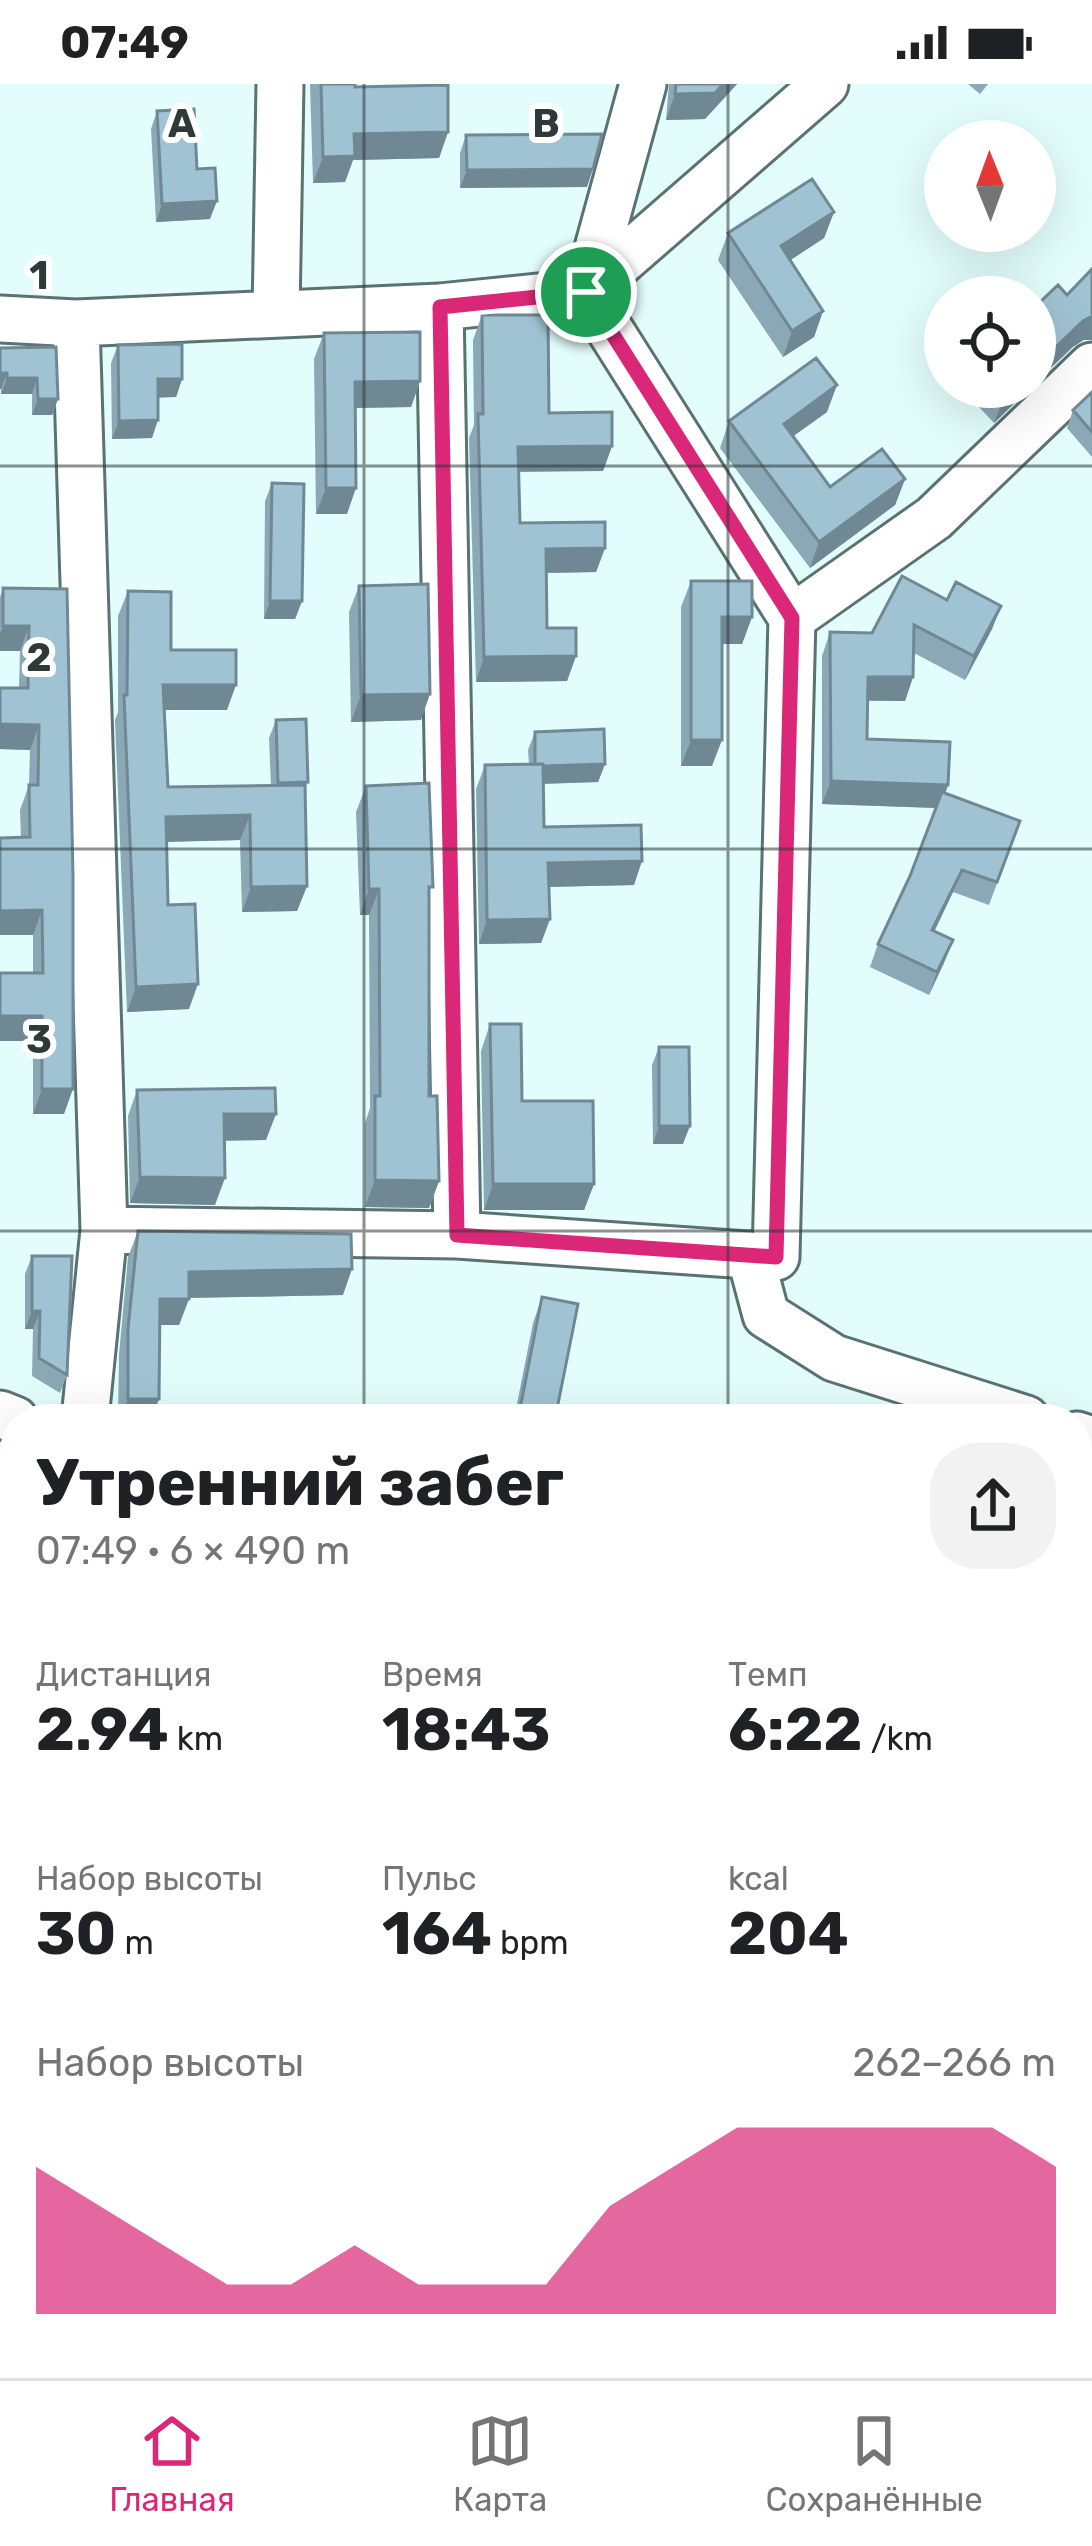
<!DOCTYPE html>
<html lang="ru">
<head>
<meta charset="utf-8">
<style>
  :root { --surface:#fff; --page:#f2f2f2; --text:#202124; --muted:#757577; --line:#e0e0e0; --accent:#db2777 }
  body { margin:0; font-family:Rubik,sans-serif; background:var(--page); color:var(--text); height:100vh; display:flex; flex-direction:column; font-size:45px; white-space:nowrap }
  * { box-sizing:border-box; margin:0 }
  p { font-size:39px; color:var(--muted) }
  .icon { flex:none; width:66px; height:66px; fill:none; stroke:currentColor; stroke-width:2; stroke-linecap:round; stroke-linejoin:round }
  .map { position:relative; flex:1; overflow:hidden }
  .drawer { position:absolute; left:0px; top:1320px; width:1092px; height:975px; display:flex; flex-direction:column; background:var(--surface); border-radius:48px 48px 0 0; box-shadow:0 12px 48px #0002 }
  .drawer>* { flex:none }
  .needle { width:78px; rotate:359deg }
  .tools { position:absolute; left:924px; top:36px; display:grid; gap:24px }
  .tools a { display:grid; place-items:center; width:132px; height:132px; border-radius:50%; background:var(--surface); box-shadow:0 12px 48px #0002; font-size:60px }
  .pin { position:absolute; display:grid; place-items:center; width:102px; height:102px; color:#fff; margin:-51px; border:6px solid #fff; border-radius:50%; box-shadow:0 3px 12px #0007 }
  .round { display:grid; place-items:center; flex:none; width:126px; height:126px; border-radius:48px; background:var(--page) }
  .head { display:flex; align-items:center; justify-content:space-between; height:204px; padding:0 36px }
  h1 { font-size:66px; font-weight:700; line-height:90px }
  .stats { display:grid; grid-template-columns:repeat(3,1fr); gap:18px; height:204px; padding:12px 36px }
  .stats div { display:grid; align-content:center }
  .stats b { font-size:60px; font-weight:700 }
  .stats small { font-size:33px; font-weight:400 }
  .stats p { font-size:33px }
  .chart { height:336px; padding:24px 36px }
  .chart p { display:flex; justify-content:space-between }
  .chart svg { width:100%; height:216px; margin-top:12px; fill:var(--accent); opacity:.7 }
  .status { display:flex; justify-content:space-between; align-items:center; height:84px; padding:0 60px; background:var(--surface); direction:ltr }
  .status svg { height:33px; fill:currentColor }
  .tab-bar { display:flex; justify-content:space-around; align-items:center; height:168px; border-top:3px solid var(--line); background:var(--surface); font-size:33px; color:var(--muted) }
  .tab-bar a { display:grid; justify-items:center; gap:6px }
  .tab-bar .active { color:var(--accent) }
  .map>svg:first-child { display:block }
</style>
</head>
<body>
<div class="status"><b>07:49</b><svg viewBox="0 0 49 12"><path d="M0 12V9h3v3zM5 12V6h3v6zM10 12V3h3v9zM15 12V0h3v12zM26 1h20v11H26zM47 4h2v5h-2z"/></svg></div>
<div class="map">
<svg width="1092" height="2294" viewBox="0 0 1092 2294">
  <rect width="100%" height="100%" fill="#e2fdfc"/>
  <g fill="none" stroke-linecap="round" stroke-linejoin="round">
    <g stroke="#5b7272" stroke-width="51">
      <path id="minor" d="M 440,223 L 457,1151
        M 276,230 L 280,0
        M 0,235 L 76,239 L 440,223 L 586,208 L 825,0
        M 76,239 L 104,1146 L 85,1335
        M 792,534 L 934,434 L 1092,282
        M 104,1146 L 457,1151 L 776,1173 L 792,534 L 586,208 L 643,0
        M 750,1171 L 766,1231 L 834,1274 L 1026,1335
        M 0,1330 L 15,1336
        M 1077,1351 L 1092,1356
        M 1077,1734 L 1092,1739"/>
    </g>
    <use href="#minor" stroke="#fff" stroke-width="45"/>
  </g>
  <path fill="#8aa8b5" d="M 310,0 L 355,0 L 355,3 L 448,48 L 439,74 L 353,76 L 345,98 L 313,99 Z
    M 669,0 L 737,0 L 705,35 L 666,36 Z
    M 968,0 L 988,0 L 980,10 Z
    M 157,27 L 197,85 L 210,135 L 156,138 L 151,45 Z
    M 466,51 L 587,103 L 460,104 L 460,69 Z
    M 834,128 L 824,154 L 790,176 L 823,227 L 814,253 L 783,273 L 718,176 L 728,149 Z
    M 482,231 L 549,329 L 612,362 L 603,387 L 519,387 L 520,439 L 605,464 L 596,488 L 547,489 L 547,544 L 576,572 L 567,597 L 476,598 L 469,354 L 474,341 L 473,256 Z
    M 324,249 L 420,297 L 411,323 L 355,324 L 347,430 L 316,430 L 314,275 Z
    M 118,261 L 182,295 L 176,313 L 158,313 L 152,354 L 112,355 L 111,279 Z
    M 0,264 L 58,315 L 52,331 L 32,331 L 32,310 L 1,310 Z
    M 965,303 L 1031,303 L 994,339 L 964,307 Z
    M 1092,308 L 1092,373 L 1067,344 L 1073,326 Z
    M 827,328 L 793,352 L 830,403 L 905,395 L 895,421 L 810,484 L 720,364 L 729,337 Z
    M 272,399 L 302,517 L 295,535 L 264,535 L 265,417 Z
    M 691,497 L 752,533 L 742,560 L 722,560 L 712,682 L 681,682 L 681,523 Z
    M 359,502 L 421,636 L 351,638 L 349,528 Z
    M 3,504 L 67,505 L 64,1030 L 33,1030 L 33,851 L 0,851 L 0,754 L 21,754 L 20,726 L 29,701 L 30,666 L 0,665 L 0,604 L 19,604 L 20,567 L 0,567 L 0,513 Z
    M 128,507 L 171,566 L 227,626 L 164,626 L 168,703 L 271,701 L 269,654 L 276,636 L 308,698 L 305,705 L 307,802 L 297,827 L 242,828 L 240,756 L 167,758 L 168,821 L 189,925 L 127,928 L 115,636 L 118,628 L 118,532 Z
    M 947,516 L 1001,522 L 992,545 L 965,596 L 914,569 L 913,593 L 905,617 L 868,617 L 867,655 L 948,701 L 945,710 L 1020,737 L 989,821 L 953,808 L 934,847 L 953,856 L 929,911 L 870,883 L 878,860 L 910,792 L 936,724 L 822,720 L 822,572 L 830,548 L 872,549 Z
    M 535,648 L 605,680 L 598,698 L 543,700 L 544,743 L 634,801 L 549,803 L 550,835 L 541,859 L 479,860 L 476,705 L 485,681 L 529,680 L 528,666 Z
    M 366,702 L 429,814 L 429,1012 L 439,1097 L 429,1124 L 365,1123 L 365,1039 L 370,1024 L 369,831 L 360,831 L 356,728 Z
    M 490,940 L 522,1017 L 594,1100 L 584,1126 L 484,1126 L 481,967 Z
    M 659,963 L 683,1060 L 653,1060 L 652,981 Z
    M 137,1006 L 266,1056 L 224,1056 L 215,1121 L 130,1119 L 128,1032 Z
    M 138,1147 L 343,1211 L 189,1214 L 179,1241 L 160,1241 L 152,1335 L 118,1335 L 119,1271 L 128,1173 Z
    M 32,1172 L 67,1291 L 60,1309 L 32,1292 L 33,1245 L 25,1245 L 25,1190 Z
    M 542,1213 L 555,1335 L 514,1335 L 533,1239 Z"/>
  <path fill="#708894" d="M 723,0 L 737,0 L 705,35 L 666,36 L 675,10 Z
    M 448,48 L 439,74 L 353,76 L 345,98 L 313,99 L 323,73 L 354,50 Z
    M 593,85 L 587,103 L 460,104 L 467,86 Z
    M 217,117 L 210,135 L 156,138 L 162,120 Z
    M 834,128 L 824,154 L 771,189 L 781,162 Z
    M 823,227 L 814,253 L 783,273 L 792,247 Z
    M 1092,232 L 1092,256 L 1084,256 L 1073,263 L 1035,299 L 1035,283 L 1083,237 Z
    M 0,289 L 7,289 L 1,305 L 0,305 Z
    M 7,294 L 37,294 L 32,310 L 1,310 Z
    M 158,295 L 182,295 L 176,313 L 151,314 Z
    M 420,297 L 411,323 L 345,324 L 355,298 Z
    M 837,301 L 827,328 L 774,366 L 784,340 Z
    M 1014,303 L 1031,303 L 994,339 L 1004,313 Z
    M 38,315 L 58,315 L 52,331 L 32,331 Z
    M 158,336 L 152,354 L 112,355 L 119,337 Z
    M 612,362 L 603,387 L 510,388 L 518,363 Z
    M 905,395 L 895,421 L 810,484 L 819,458 Z
    M 326,404 L 356,404 L 347,430 L 316,430 Z
    M 605,464 L 596,488 L 537,489 L 546,465 Z
    M 270,517 L 302,517 L 295,535 L 264,535 Z
    M 1001,522 L 992,545 L 965,596 L 974,572 Z
    M 722,533 L 752,533 L 742,560 L 713,560 Z
    M 3,542 L 29,542 L 20,567 L 0,567 L 0,550 Z
    M 576,572 L 567,597 L 476,598 L 484,573 Z
    M 868,593 L 913,593 L 905,617 L 860,616 Z
    M 163,601 L 236,601 L 227,626 L 154,626 Z
    M 430,610 L 421,636 L 351,638 L 361,611 Z
    M 0,640 L 39,641 L 30,666 L 0,665 Z
    M 691,656 L 722,656 L 712,682 L 681,682 Z
    M 605,680 L 598,698 L 529,700 L 536,682 Z
    M 831,697 L 948,701 L 940,724 L 822,720 Z
    M 250,731 L 240,756 L 157,758 L 166,733 Z
    M 642,777 L 634,801 L 540,803 L 548,779 Z
    M 962,786 L 953,808 L 924,869 L 932,846 Z
    M 307,802 L 297,827 L 242,828 L 251,803 Z
    M 369,805 L 379,805 L 369,831 L 360,831 Z
    M 42,826 L 33,851 L 0,851 L 0,827 Z
    M 550,835 L 541,859 L 479,860 L 487,836 Z
    M 953,856 L 944,879 L 929,911 L 937,888 Z
    M 198,900 L 189,925 L 127,928 L 136,903 Z
    M 0,932 L 42,932 L 33,957 L 0,957 Z
    M 42,1005 L 73,1005 L 64,1030 L 33,1030 Z
    M 224,1030 L 276,1030 L 266,1056 L 214,1057 Z
    M 659,1042 L 690,1042 L 683,1060 L 653,1060 Z
    M 140,1093 L 225,1094 L 215,1121 L 130,1119 Z
    M 375,1096 L 439,1097 L 429,1124 L 365,1123 Z
    M 493,1100 L 594,1100 L 584,1126 L 484,1126 Z
    M 352,1185 L 343,1211 L 179,1214 L 189,1188 Z
    M 160,1215 L 189,1215 L 179,1241 L 151,1241 Z
    M 32,1227 L 40,1227 L 33,1245 L 25,1245 Z
    M 128,1315 L 159,1315 L 152,1335 L 120,1335 Z"/>
  <path fill="#a0c3d3" stroke="#708894" stroke-width="3" d="M 321,0 L 355,0 L 355,3 L 448,1 L 448,48 L 354,50 L 355,72 L 323,73 Z
    M 676,0 L 723,0 L 715,9 L 675,10 Z
    M 194,25 L 197,85 L 215,84 L 217,117 L 162,120 L 157,27 Z
    M 602,50 L 593,85 L 467,86 L 466,51 Z
    M 812,95 L 834,128 L 781,162 L 823,227 L 792,247 L 728,149 Z
    M 1092,185 L 1092,232 L 1083,237 L 1035,283 L 1035,223 L 1058,201 L 1067,211 Z
    M 482,231 L 548,231 L 549,329 L 612,328 L 612,362 L 518,363 L 520,439 L 605,438 L 605,464 L 546,465 L 547,544 L 576,544 L 576,572 L 484,573 L 478,330 L 483,330 Z
    M 420,248 L 420,297 L 355,298 L 356,404 L 326,404 L 324,249 Z
    M 182,260 L 182,295 L 158,295 L 158,336 L 119,337 L 118,261 Z
    M 56,263 L 58,315 L 38,315 L 37,294 L 7,294 L 7,289 L 0,289 L 0,264 Z
    M 816,274 L 837,301 L 784,340 L 830,403 L 882,365 L 905,395 L 819,458 L 729,337 Z
    M 994,303 L 1014,303 L 1004,313 Z
    M 1092,308 L 1092,348 L 1073,326 Z
    M 272,399 L 304,400 L 302,517 L 270,517 Z
    M 902,492 L 947,516 L 956,498 L 1001,522 L 974,572 L 914,541 L 913,593 L 868,593 L 867,655 L 950,658 L 948,701 L 831,697 L 830,548 L 872,549 Z
    M 691,497 L 752,497 L 752,533 L 722,533 L 722,656 L 691,656 Z
    M 428,500 L 430,610 L 361,611 L 359,502 Z
    M 3,504 L 67,505 L 73,792 L 73,1005 L 42,1005 L 42,932 L 0,932 L 0,889 L 43,889 L 42,826 L 0,827 L 0,754 L 30,753 L 29,701 L 38,701 L 39,641 L 0,640 L 0,604 L 28,604 L 29,542 L 3,542 Z
    M 128,507 L 171,508 L 171,566 L 236,566 L 236,601 L 163,601 L 168,703 L 305,701 L 307,802 L 251,803 L 250,731 L 166,733 L 168,821 L 195,820 L 198,900 L 136,903 L 124,611 L 127,611 Z
    M 306,635 L 308,698 L 278,699 L 276,636 Z
    M 604,645 L 605,680 L 543,682 L 543,680 L 535,680 L 535,648 Z
    M 543,680 L 544,743 L 641,741 L 642,777 L 548,779 L 550,835 L 487,836 L 485,681 Z
    M 429,699 L 433,803 L 429,803 L 429,1012 L 437,1012 L 439,1097 L 375,1096 L 375,1012 L 380,1012 L 379,805 L 369,805 L 366,702 Z
    M 942,708 L 1020,737 L 997,798 L 962,786 L 932,846 L 953,856 L 937,888 L 878,860 L 910,792 Z
    M 490,940 L 521,940 L 522,1017 L 593,1017 L 594,1100 L 493,1100 Z
    M 659,963 L 689,963 L 690,1042 L 659,1042 Z
    M 275,1004 L 276,1030 L 224,1030 L 225,1094 L 140,1093 L 137,1006 Z
    M 138,1147 L 351,1150 L 352,1185 L 189,1188 L 189,1215 L 160,1215 L 159,1315 L 128,1315 L 128,1245 Z
    M 32,1172 L 72,1172 L 67,1291 L 39,1274 L 40,1227 L 32,1227 Z
    M 542,1213 L 578,1220 L 555,1335 L 518,1335 Z"/>
  <g fill="none" stroke-linecap="round" stroke-linejoin="round">
    <g stroke="#fff" stroke-width="24">
      <path id="route" d="M 586,208 L 792,534 L 776,1173 L 457,1151 L 440,223 Z"/>
    </g>
    <use href="#route" stroke="#db2777" stroke-width="15"/>
  </g>
  <path fill="none" stroke="#2e3938" stroke-width="3" stroke-opacity="0.55" d="M 364,0 L 364,1335M 728,0 L 728,1335M 0,382 L 1092,382M 0,765 L 1092,765M 0,1147 L 1092,1147M 0,1529 L 15,1529M 1077,1529 L 1092,1529M 0,1912 L 15,1912M 1077,1912 L 1092,1912M 364,2280 L 364,2294M 728,2280 L 728,2294"/>
  <g font-size="39" text-anchor="middle" font-weight="bold" fill="#2e3938" stroke="#fff" stroke-width="12" stroke-linejoin="round" paint-order="stroke">
    <text x="182" y="53">A</text>
    <text x="546" y="53">B</text>
    <text x="39" y="205">1</text>
    <text x="39" y="587">2</text>
    <text x="39" y="969">3</text>
  </g>
</svg>
<div class="tools">
<a><svg class="needle" viewBox="-14 -14 28 28"><path d="M0-13l5 13h-10z" fill="#e53935"/><path d="M0 13l5-13h-10z" fill="#757577"/></svg></a>
<a><svg class="icon" aria-label="locate" viewBox="0 0 24 24"><circle cx="12" cy="12" r="6"/><path d="M12 2v4M12 18v4M2 12h4M18 12h4"/></svg></a>
</div>
<div class="pin" style="left:586px;top:208px;background:#1e9e55"><svg class="icon" aria-label="arrive" viewBox="0 0 24 24"><path d="M6 21V4h12l-3 4 3 4H6"/></svg></div>
<section class="drawer">
<div class="head"><div><h1>Утренний забег</h1><p>07:49 · 6 × 490 m</p></div><a class="round"><svg class="icon" aria-label="share" viewBox="0 0 24 24"><path d="M12 15V3M7 8l5-5 5 5M5 13v7h14v-7"/></svg></a></div>
<div class="stats">
<div><p>Дистанция</p><b>2.94<small> km</small></b></div>
<div><p>Время</p><b>18:43</b></div>
<div><p>Темп</p><b>6:22<small> /km</small></b></div>
</div>
<div class="stats">
<div><p>Набор высоты</p><b>30<small> m</small></b></div>
<div><p>Пульс</p><b>164<small> bpm</small></b></div>
<div><p>kcal</p><b>204</b></div>
</div>
<div class="chart"><p><span>Набор высоты</span>262–266 m</p>
<svg viewBox="0 0 160 44" preserveAspectRatio="none"><path d="M0 44V14L10 22L20 30L30 38L40 38L50 30L60 38L70 38L80 38L90 22L100 14L110 6L120 6L130 6L140 6L150 6L160 14V44z"/></svg>
</div>
</section>
</div>
<nav class="tab-bar">
<a class="active"><svg class="icon" aria-label="home" viewBox="0 0 24 24"><path d="M3 11l9-7 9 7M6 9v11h12V9"/></svg>Главная</a>
<a><svg class="icon" aria-label="map" viewBox="0 0 24 24"><path d="M3 6l6-2 6 2 6-2v14l-6 2-6-2-6 2zM9 4v14M15 6v14"/></svg>Карта</a>
<a><svg class="icon" aria-label="saved" viewBox="0 0 24 24"><path d="M7 4h10v16l-5-4-5 4z"/></svg>Сохранённые</a>
</nav>
</body>
</html>
